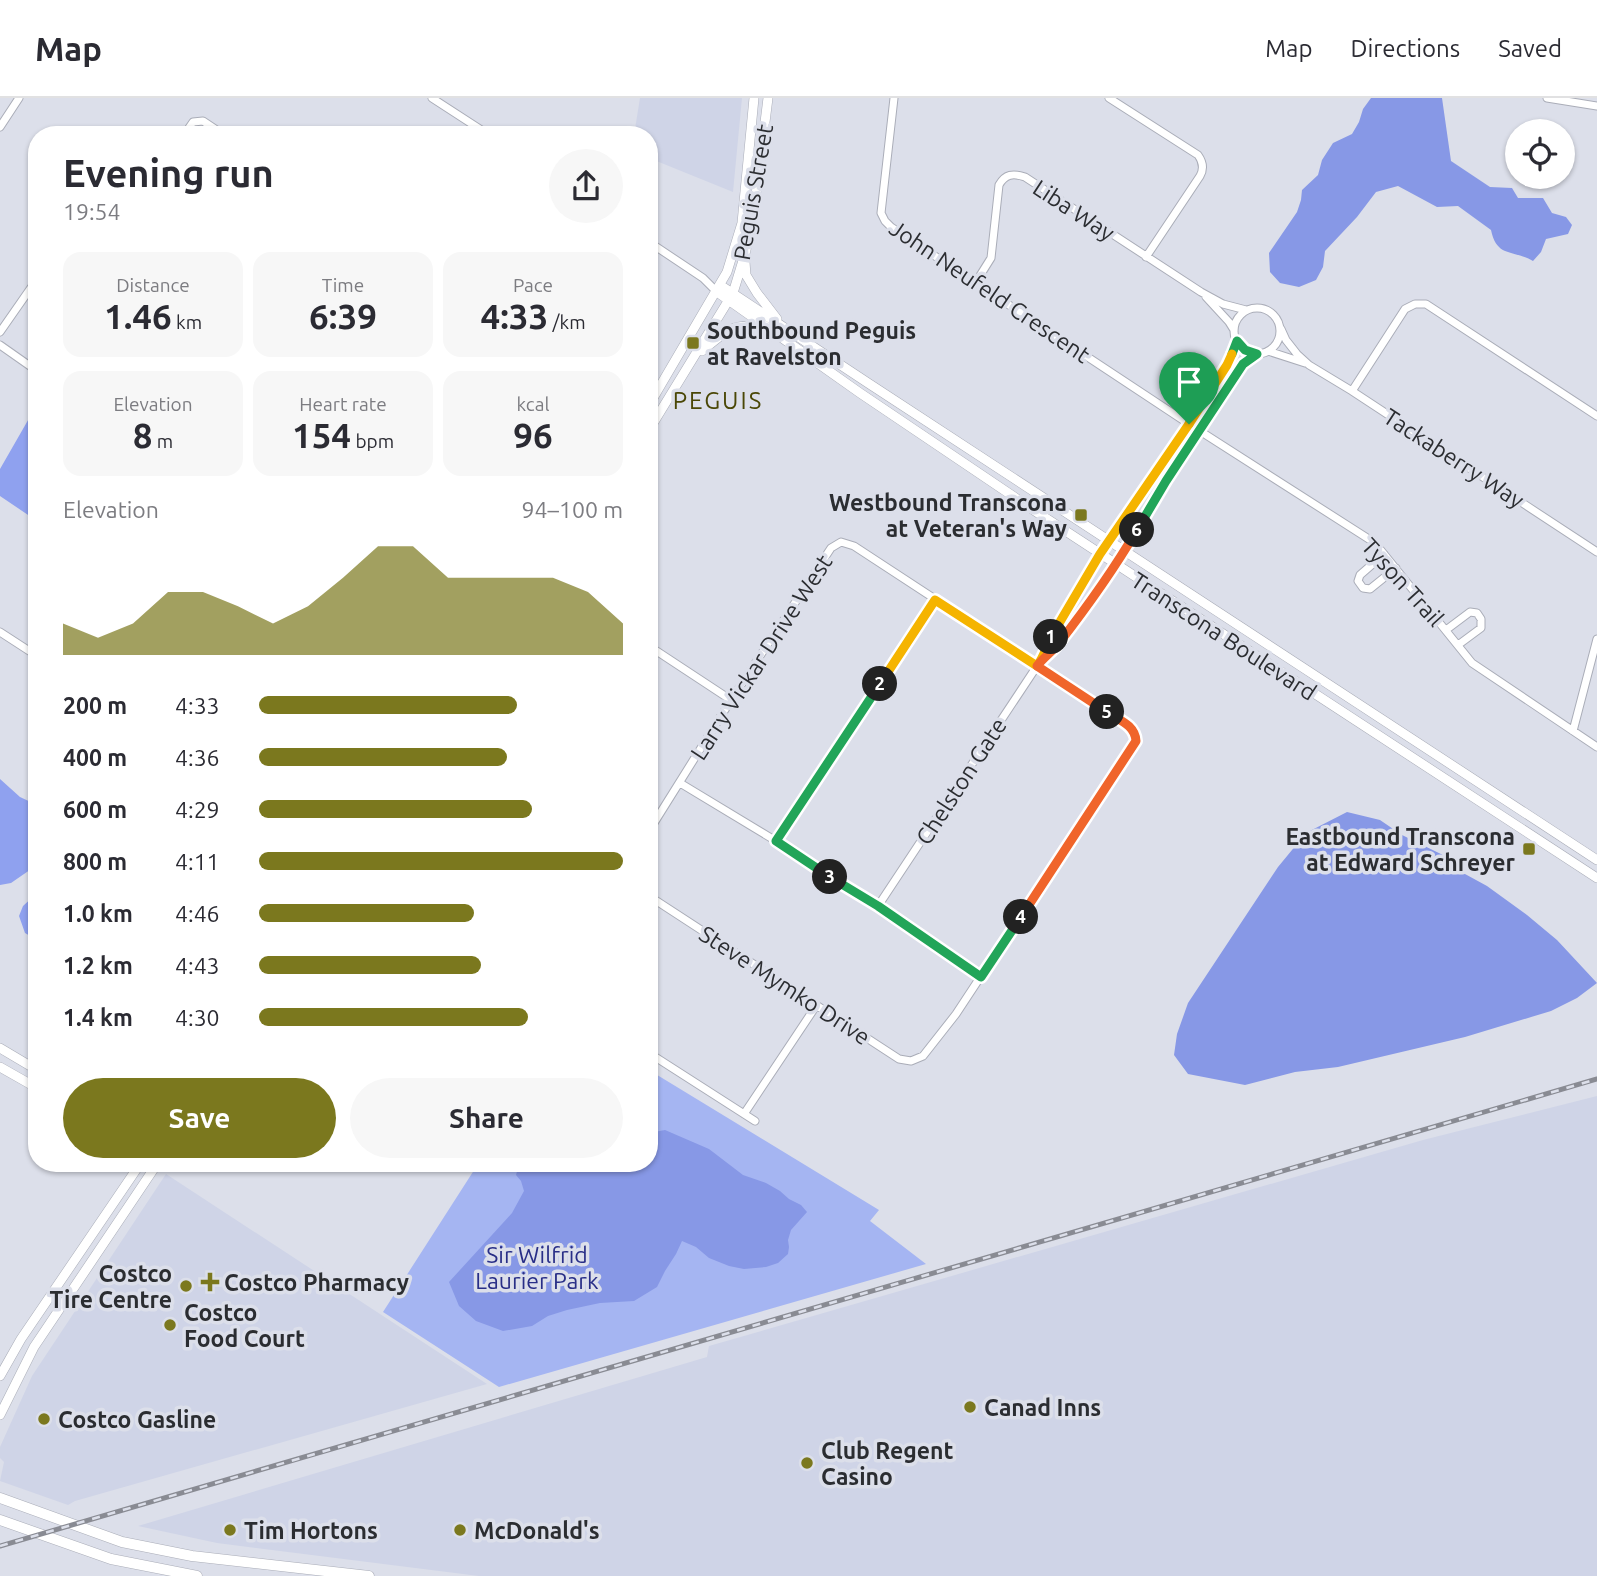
<!DOCTYPE html>
<html lang="en">
<head>
<meta charset="utf-8">
<style>
  :root { --surface:#fff; --page:#f7f7f7; --text:#2b2b33; --muted:#7c7c81; --line:#e1e1e2; --accent:#7b781e }
  body { margin:0; font-family:Ubuntu,sans-serif; background:var(--page); color:var(--text); height:100vh; display:flex; flex-direction:column; font-size:26px; white-space:nowrap }
  * { box-sizing:border-box; margin:0 }
  p { font-size:23px; color:var(--muted) }
  .icon { flex:none; width:38px; height:38px; fill:none; stroke:currentColor; stroke-width:2; stroke-linecap:round; stroke-linejoin:round }
  .map { position:relative; flex:1; overflow:hidden }
  .side { position:absolute; left:28px; top:28px; width:630px; height:1046px; display:flex; flex-direction:column; background:var(--surface); border-radius:28px; box-shadow:0 2px 5px #0004 }
  .side>* { flex:none }
  .controls { position:absolute; left:1505px; top:21px; display:grid; gap:14px }
  .controls a { display:grid; place-items:center; width:70px; height:70px; border-radius:50%; background:var(--surface); box-shadow:0 2px 5px #0004; font-size:35px }
  .pin { position:absolute; display:grid; place-items:center; width:60px; height:60px; color:#fff; margin:-72px -30px; border-radius:50% 50% 50% 0; rotate:-45deg; box-shadow:0 0 7px #0007 }
  .pin .icon { rotate:45deg }
  .km { position:absolute; width:35px; height:35px; margin:-18px; border-radius:50%; background:#222; color:#fff; font-size:19px; line-height:35px; text-align:center }
  .round { display:grid; place-items:center; flex:none; width:74px; height:74px; border-radius:37px; background:var(--page) }
  .summary { display:flex; align-items:center; justify-content:space-between; height:119px; padding:0 35px }
  h1 { font-size:38px; font-weight:600; line-height:52px }
  .figures { display:grid; grid-template-columns:repeat(3,1fr); gap:10px; height:119px; padding:7px 35px }
  .figures div { display:grid; align-content:center; border-radius:18px; background:var(--page); text-align:center }
  .figures b { font-size:35px; font-weight:600 }
  .figures small { font-size:19px; font-weight:400 }
  .figures p { font-size:19px }
  .chart { height:196px; padding:14px 35px }
  .chart p { display:flex; justify-content:space-between }
  .chart svg { width:100%; height:126px; margin-top:7px; fill:var(--accent); opacity:.7 }
  .cta { display:flex; gap:14px; margin-top:auto; padding:14px 35px }
  .cta a { flex:1; height:80px; border-radius:42px; background:var(--accent); color:#fff; font-size:28px; font-weight:600; line-height:80px; text-align:center }
  .cta a+a { background:var(--page); color:var(--text) }
  ul { padding:0 35px; list-style:none; font-size:23px }
  li { display:grid; grid-template-columns:112px 84px 1fr; align-items:center; height:52px }
  li i { height:18px; border-radius:9px; background:var(--accent) }
  header { display:flex; align-items:center; gap:42px; box-sizing:border-box; height:98px; padding:0 35px; background:var(--surface); border-bottom:2px solid var(--line) }
  header strong { font-size:33px }
  nav { display:flex; gap:38px; margin-inline-start:auto; font-size:24px }
  .map>svg:first-child { display:block }
</style>
</head>
<body>
<header>
<strong>Map</strong>
<nav><a>Map</a><a>Directions</a><a>Saved</a></nav>
</header>
<div class="map">
<svg width="1597" height="1478" viewBox="0 0 1597 1478">
  <rect width="100%" height="100%" fill="#dcdfea"/>
  <path fill="#cfd4e7" d="M 640,0 L 742,0 L 733,94 L 649,60 L 649,37 L 634,37 Z
    M 1597,998 L 1597,1478 L 479,1478 L 217,1445 L 138,1428 L 707,1259 L 709,1248 L 1423,1042 Z
    M 166,1076 L 487,1286 L 75,1403 L 68,1407 L 0,1383 L 4,1364 L 0,1360 L 0,1349 L 32,1278 Z"/>
  <path fill="#a5b5f2" d="M 649,972 L 879,1112 L 870,1123 L 926,1166 L 499,1289 L 383,1214 L 478,1066 L 649,1066 Z"/>
  <path fill="#8fa1ef" d="M 37,309 L 37,423 L 0,398 L 0,371 L 35,310 Z
    M 0,681 L 20,699 L 37,707 L 37,767 L 11,785 L 0,787 Z
    M 37,795 L 37,842 L 25,835 L 19,818 L 23,808 Z"/>
  <path fill="#8798e6" d="M 1371,0 L 1442,0 L 1451,63 L 1490,89 L 1512,90 L 1518,100 L 1543,100 L 1552,115 L 1566,119 L 1572,127 L 1568,136 L 1546,141 L 1541,154 L 1533,163 C 1512,151 1497,160 1491,132 L 1458,108 L 1437,109 L 1398,88 L 1376,94 L 1357,119 L 1325,153 L 1323,169 L 1316,182 L 1299,189 L 1280,185 L 1270,174 L 1269,155 L 1297,114 L 1301,102 L 1302,92 L 1318,77 L 1322,62 L 1333,45 L 1352,36 L 1359,24 L 1363,11 Z
    M 1347,714 L 1380,722 L 1402,737 L 1445,758 L 1465,776 L 1487,788 L 1527,817 L 1557,842 L 1597,885 L 1577,900 L 1551,913 L 1465,939 L 1338,969 L 1295,974 L 1245,987 L 1188,976 L 1174,957 L 1177,936 L 1188,905 L 1278,769 L 1306,735 Z
    M 665,1032 L 709,1051 L 743,1077 L 766,1085 L 780,1093 L 789,1101 L 801,1107 L 807,1114 L 791,1132 L 788,1142 L 789,1149 L 788,1156 L 778,1165 L 766,1169 L 744,1171 L 729,1168 L 709,1160 L 696,1149 L 682,1143 L 676,1156 L 665,1173 L 657,1189 L 634,1203 L 600,1205 L 567,1212 L 548,1218 L 532,1228 L 503,1233 L 476,1223 L 459,1208 L 449,1184 L 512,1115 L 524,1093 L 521,1083 L 516,1077 L 519,1066 L 649,1066 L 649,1035 Z"/>
  <g fill="none" stroke-linecap="round" stroke-linejoin="round">
    <g stroke="#aaadb8" stroke-width="9">
      <path id="minor" d="M 432,0 L 489,37
        M 894,0 L 881,115 L 885,123 L 891,129 L 1189,326 L 1375,445 L 1472,565 L 1597,649
        M 1109,0 L 1198,57 C 1203,64 1204,71 1200,78 L 1146,159
        M 1547,0 L 1597,8
        M 0,29 L 19,0
        M 184,37 L 193,24 L 203,23 L 224,37
        M 649,144 L 703,180 L 717,194
        M 976,184 L 991,160 L 999,87 C 1005,76 1013,75 1025,79 L 1201,194 L 1223,206 L 1246,212
        M 1206,199 L 1229,224 L 1234,232
        M1234 233a23 23 0 1 1 46 0a23 23 0 1 1-46 0Z
        M 1281,231 L 1286,242 L 1297,256 L 1309,267 L 1352,293 L 1597,454
        M 0,234 L 37,181
        M 0,247 L 37,273
        M 1268,253 L 1305,265
        M 1352,293 L 1405,211 L 1415,206 L 1426,206 L 1597,318
        M 1384,456 L 1360,477 L 1358,483 L 1363,490 L 1370,491 L 1396,470
        M 1446,532 L 1470,514 L 1477,515 L 1481,521 L 1481,530 L 1458,547
        M 0,534 L 37,558
        M 649,548 L 731,602
        M 1043,559 L 1050,556 L 1059,544 L 1108,476 L 1132,439 L 1166,383 L 1243,266 L 1257,256
        M 1573,633 L 1597,541
        M 680,685 L 776,743 L 827,777 L 878,808 L 981,879
        M 649,733 L 731,602 L 831,450 L 841,444 L 854,448 L 1132,630 L 1135,636 L 1136,643 L 956,916 L 923,958 L 911,963 L 899,961 L 649,798
        M 776,743 L 935,502
        M 878,808 L 1043,559 L 1044,552 L 1050,539 L 1100,456 L 1227,267 L 1237,243
        M 649,955 L 755,1023
        M 744,1016 L 816,908"/>
    </g>
    <g stroke="#aaadb8" stroke-width="10">
      <path id="tertiary" d="M 745,164 L 746,177 L 757,195 L 777,221
        M 720,187 L 868,285 L 1597,762
        M 717,194 L 860,295 L 1035,413 L 1597,780
        M 702,253 C 726,233 733,223 766,230
        M 649,307 L 727,174 L 742,125 L 754,0
        M 649,332 L 733,195 L 745,156 L 753,121 L 768,0
        M 0,950 L 37,972
        M 0,969 L 37,990
        M 0,1278 L 21,1241 L 140,1066
        M 0,1317 L 34,1249 L 157,1066"/>
    </g>
    <g stroke="#aaadb8" stroke-width="11">
      <path id="secondary" d="M 0,1400 L 122,1444 L 192,1458 L 369,1478
        M 0,1422 L 111,1461 L 197,1478"/>
    </g>
    <use href="#minor" stroke="#fff" stroke-width="7"/>
    <use href="#tertiary" stroke="#fff" stroke-width="9"/>
    <use href="#secondary" stroke="#fff" stroke-width="10"/>
    <g stroke="#898b93" stroke-width="5">
      <path id="rail" d="M 0,1448 L 1597,981"/>
    </g>
    <use href="#rail" stroke="#dcdfea" stroke-width="2.5" stroke-dasharray="8" stroke-linecap="butt"/>
  </g>
  <g fill="none" stroke-linecap="round" stroke-linejoin="round">
    <g stroke="#fff" stroke-width="14">
      <path id="split-1" d="M 1051,539 L 1100,456 L 1189,326"/>
    </g>
    <g stroke="#fff" stroke-width="14">
      <path id="split-2" d="M 880,586 L 935,502 L 1037,568 C 1044,559 1046,549 1051,539"/>
    </g>
    <g stroke="#fff" stroke-width="14">
      <path id="split-3" d="M 830,779 L 776,743 L 880,586"/>
    </g>
    <g stroke="#fff" stroke-width="14">
      <path id="split-4" d="M 830,779 L 878,808 L 981,879 L 1021,819"/>
    </g>
    <g stroke="#fff" stroke-width="14">
      <path id="split-5" d="M 1021,819 L 1136,643 C 1135,627 1119,622 1107,614"/>
    </g>
    <g stroke="#fff" stroke-width="14">
      <path id="split-6" d="M 1107,614 L 1037,568 C 1044,559 1052,554 1059,545 C 1087,509 1114,471 1137,432"/>
    </g>
    <g stroke="#fff" stroke-width="14">
      <path id="split-7" d="M 1137,432 L 1166,383 L 1243,266 L 1257,256 L 1245,252 L 1237,243 L 1232,256"/>
    </g>
    <g stroke="#fff" stroke-width="14">
      <path id="split-8" d="M 1189,326 L 1227,267 L 1232,256"/>
    </g>
    <use href="#split-1" stroke="#f5b400" stroke-width="9"/>
    <use href="#split-2" stroke="#f5b400" stroke-width="9"/>
    <use href="#split-3" stroke="#22a559" stroke-width="9"/>
    <use href="#split-4" stroke="#22a559" stroke-width="9"/>
    <use href="#split-5" stroke="#f0652b" stroke-width="9"/>
    <use href="#split-6" stroke="#f0652b" stroke-width="9"/>
    <use href="#split-7" stroke="#22a559" stroke-width="9"/>
    <use href="#split-8" stroke="#f5b400" stroke-width="9"/>
  </g>
  <g fill="#7b781e" stroke="#dcdfea" stroke-width="2.5">
    <rect x="686" y="238" width="14" height="14" rx="3.5"/>
    <rect x="1074" y="410" width="14" height="14" rx="3.5"/>
    <rect x="1522" y="744" width="14" height="14" rx="3.5"/>
    <path d="M206.5 1173.5h7v7h7v7h-7v7h-7v-7h-7v-7h7z"/>
    <circle cx="186" cy="1188" r="7"/>
    <circle cx="170" cy="1227" r="7"/>
    <circle cx="970" cy="1309" r="7"/>
    <circle cx="44" cy="1321" r="7"/>
    <circle cx="807" cy="1365" r="7"/>
    <circle cx="230" cy="1432" r="7"/>
    <circle cx="460" cy="1432" r="7"/>
  </g>
  <g text-anchor="middle" dominant-baseline="central" stroke-width="7" stroke-linejoin="round" paint-order="stroke">
    <g font-size="23" fill="#2b2d31" stroke="#dcdfea">
      <text transform="translate(753 94) rotate(-80)">Peguis Street</text>
      <text transform="translate(1074 112) rotate(33)">Liba Way</text>
      <text transform="translate(990 193) rotate(34)">John Neufeld Crescent</text>
      <text transform="translate(1454 360) rotate(33)">Tackaberry Way</text>
      <text transform="translate(1403 484) rotate(48)">Tyson Trail</text>
      <text transform="translate(1224 538) rotate(33)">Transcona Boulevard</text>
      <text transform="translate(761 559) rotate(-57)">Larry Vickar Drive West</text>
      <text transform="translate(961 683) rotate(-57)">Chelston Gate</text>
      <text transform="translate(785 887) rotate(33)">Steve Mymko Drive</text>
    </g>
    <g font-size="23" font-weight="bold" fill="#2b2d31" stroke="#dcdfea" text-anchor="start">
      <text x="707" y="232">Southbound Peguis<tspan x="707" dy="26">at Ravelston</tspan></text>
      <text x="1067" y="404" text-anchor="end">Westbound Transcona<tspan x="1067" dy="26">at Veteran's Way</tspan></text>
      <text x="1515" y="738" text-anchor="end">Eastbound Transcona<tspan x="1515" dy="26">at Edward Schreyer</tspan></text>
      <text x="172" y="1175" text-anchor="end">Costco<tspan x="172" dy="26">Tire Centre</tspan></text>
      <text x="224" y="1184">Costco Pharmacy</text>
      <text x="184" y="1214">Costco<tspan x="184" dy="26">Food Court</tspan></text>
      <text x="984" y="1309">Canad Inns</text>
      <text x="58" y="1321">Costco Gasline</text>
      <text x="821" y="1352">Club Regent<tspan x="821" dy="26">Casino</tspan></text>
      <text x="244" y="1432">Tim Hortons</text>
      <text x="474" y="1432">McDonald's</text>
    </g>
    <g font-size="23" fill="#282e87" stroke="#dcdfea">
      <text x="537" y="1156">Sir Wilfrid<tspan x="537" dy="26">Laurier Park</tspan></text>
    </g>
    <g font-size="24" letter-spacing="2" fill="#4a4706" stroke="#dcdfea">
      <text x="718" y="302">PEGUIS</text>
    </g>
  </g>
</svg>
<div class="controls">
<a><svg class="icon" aria-label="locate" viewBox="0 0 24 24"><circle cx="12" cy="12" r="6"/><path d="M12 2v4M12 18v4M2 12h4M18 12h4"/></svg></a>
</div>
<div class="pin" style="left:1189px;top:326px;background:#1e9e55"><svg class="icon" aria-label="arrive" viewBox="0 0 24 24"><path d="M6 21V4h12l-3 4 3 4H6"/></svg></div>
<b class="km" style="left:1051px;top:539px">1</b>
<b class="km" style="left:880px;top:586px">2</b>
<b class="km" style="left:830px;top:779px">3</b>
<b class="km" style="left:1021px;top:819px">4</b>
<b class="km" style="left:1107px;top:614px">5</b>
<b class="km" style="left:1137px;top:432px">6</b>
<section class="side">
<div class="summary"><div><h1>Evening run</h1><p>19:54</p></div><a class="round"><svg class="icon" aria-label="share" viewBox="0 0 24 24"><path d="M12 15V3M7 8l5-5 5 5M5 13v7h14v-7"/></svg></a></div>
<div class="figures">
<div><p>Distance</p><b>1.46<small> km</small></b></div>
<div><p>Time</p><b>6:39</b></div>
<div><p>Pace</p><b>4:33<small> /km</small></b></div>
</div>
<div class="figures">
<div><p>Elevation</p><b>8<small> m</small></b></div>
<div><p>Heart rate</p><b>154<small> bpm</small></b></div>
<div><p>kcal</p><b>96</b></div>
</div>
<div class="chart"><p><span>Elevation</span>94–100 m</p>
<svg viewBox="0 0 160 44" preserveAspectRatio="none"><path d="M0 44V33L10 38L20 33L30 22L40 22L50 27L60 33L70 27L80 17L90 6L100 6L110 17L120 17L130 17L140 17L150 22L160 33V44z"/></svg>
</div>
<ul>
<li><b>200 m</b>4:33<i style="width:71%"></i></li>
<li><b>400 m</b>4:36<i style="width:68%"></i></li>
<li><b>600 m</b>4:29<i style="width:75%"></i></li>
<li><b>800 m</b>4:11<i style="width:100%"></i></li>
<li><b>1.0 km</b>4:46<i style="width:59%"></i></li>
<li><b>1.2 km</b>4:43<i style="width:61%"></i></li>
<li><b>1.4 km</b>4:30<i style="width:74%"></i></li>
</ul>
<div class="cta"><a>Save</a><a>Share</a></div>
</section>
</div>
</body>
</html>
